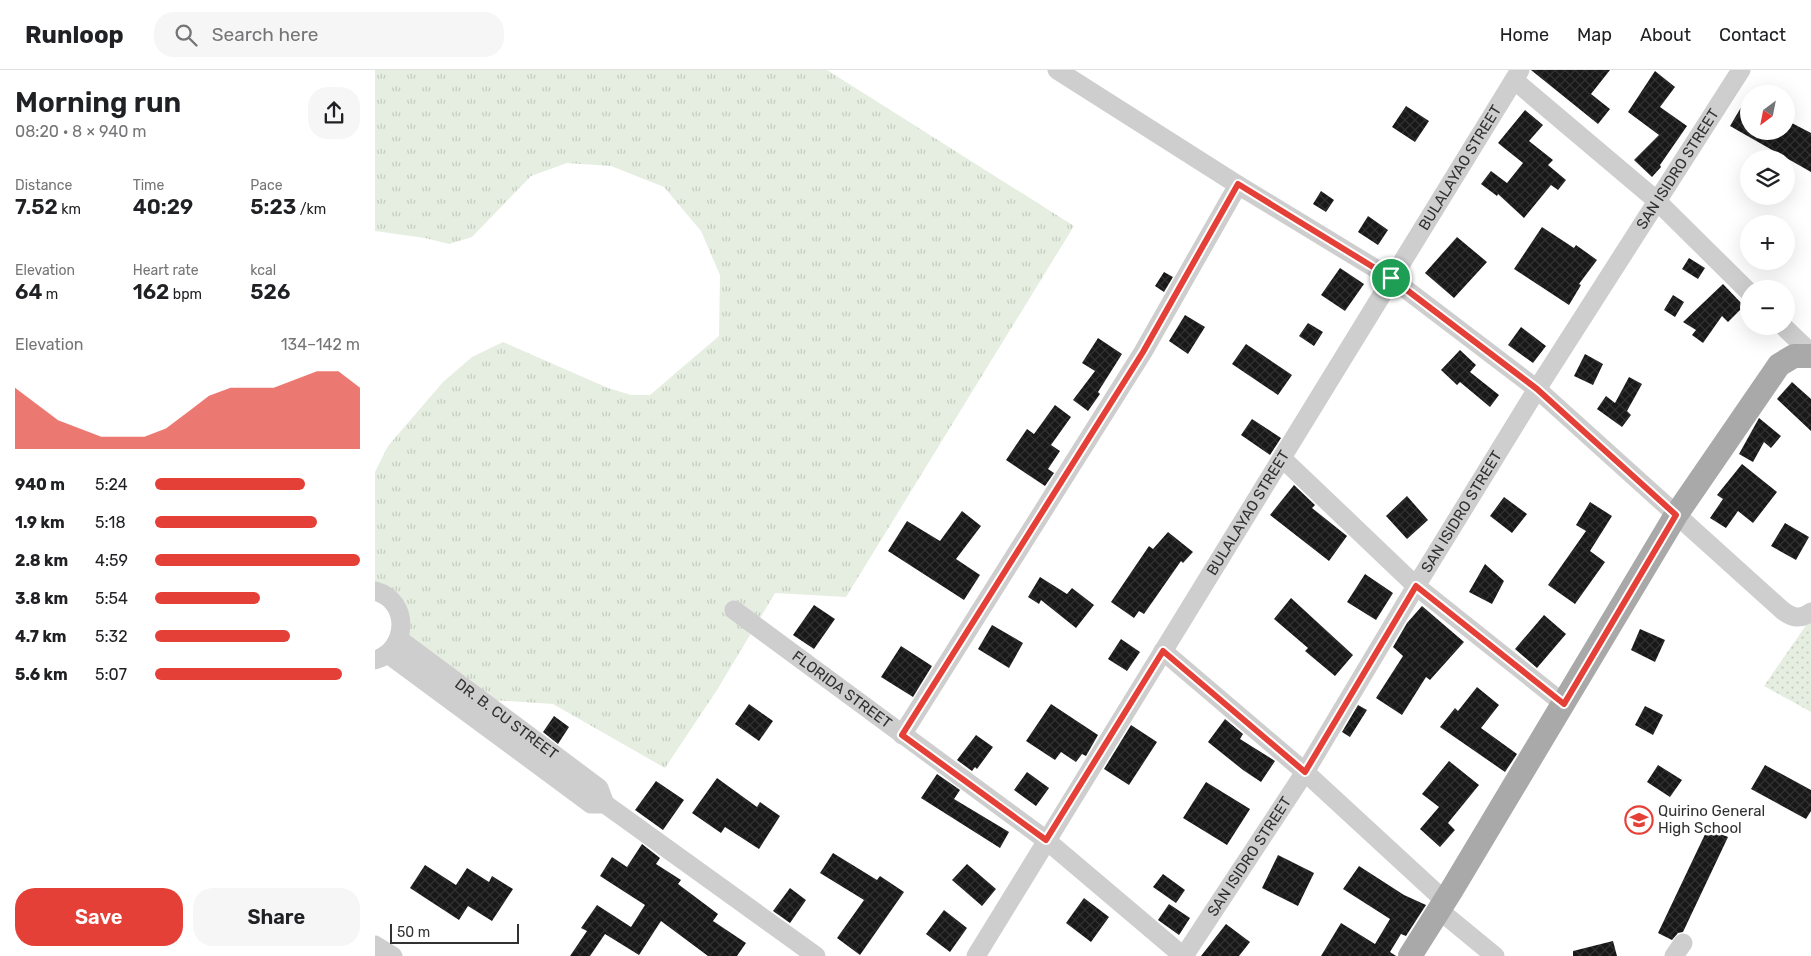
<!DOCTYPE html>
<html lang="en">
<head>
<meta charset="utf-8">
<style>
  :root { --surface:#fff; --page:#f6f6f6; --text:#202124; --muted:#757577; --line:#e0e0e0; --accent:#e54037 }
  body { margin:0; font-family:Rubik,sans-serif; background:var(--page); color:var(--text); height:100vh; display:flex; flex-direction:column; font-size:19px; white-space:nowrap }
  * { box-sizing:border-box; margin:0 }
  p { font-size:16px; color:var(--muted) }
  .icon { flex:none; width:28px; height:28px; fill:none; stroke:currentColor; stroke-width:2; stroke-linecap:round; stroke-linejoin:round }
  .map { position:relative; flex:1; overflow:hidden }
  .details { display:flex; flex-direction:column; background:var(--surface); width:375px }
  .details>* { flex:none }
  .needle { width:32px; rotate:212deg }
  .fabs { position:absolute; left:1365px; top:15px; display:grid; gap:10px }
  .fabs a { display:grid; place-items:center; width:55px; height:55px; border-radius:50%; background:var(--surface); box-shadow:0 5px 20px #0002; font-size:25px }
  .scale { position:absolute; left:15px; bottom:12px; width:129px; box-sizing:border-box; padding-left:5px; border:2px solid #313131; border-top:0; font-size:14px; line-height:18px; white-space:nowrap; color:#313131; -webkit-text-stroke:4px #fff; paint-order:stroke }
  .pin { position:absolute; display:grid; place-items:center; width:42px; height:42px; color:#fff; margin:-21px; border:2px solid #fff; border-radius:50%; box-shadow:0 1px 5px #0007 }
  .round { display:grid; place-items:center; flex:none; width:52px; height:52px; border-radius:20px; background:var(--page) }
  .overview { display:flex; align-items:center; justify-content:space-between; height:85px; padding:0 15px }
  h1 { font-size:28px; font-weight:600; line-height:38px }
  .stats { display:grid; grid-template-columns:repeat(3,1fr); gap:8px; height:85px; padding:5px 15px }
  .stats div { display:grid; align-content:center }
  .stats b { font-size:21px; font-weight:600 }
  .stats small { font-size:14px; font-weight:400 }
  .stats p { font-size:14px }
  .chart { height:140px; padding:10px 15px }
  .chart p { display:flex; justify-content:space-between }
  .chart svg { width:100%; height:90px; margin-top:5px; fill:var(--accent); opacity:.7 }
  .action { display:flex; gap:10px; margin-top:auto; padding:10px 15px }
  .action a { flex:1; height:58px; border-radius:20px; background:var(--accent); color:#fff; font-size:20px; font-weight:600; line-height:58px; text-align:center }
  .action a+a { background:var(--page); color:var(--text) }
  ul { padding:0 15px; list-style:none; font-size:16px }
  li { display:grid; grid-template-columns:80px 60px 1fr; align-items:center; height:38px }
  li i { height:12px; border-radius:6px; background:var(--accent) }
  header { display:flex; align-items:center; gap:30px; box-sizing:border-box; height:70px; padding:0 25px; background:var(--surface); border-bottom:1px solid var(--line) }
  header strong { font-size:24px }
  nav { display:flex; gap:28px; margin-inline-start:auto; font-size:18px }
  .search { width:350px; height:45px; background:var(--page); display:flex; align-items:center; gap:12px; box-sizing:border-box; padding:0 18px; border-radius:20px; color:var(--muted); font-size:19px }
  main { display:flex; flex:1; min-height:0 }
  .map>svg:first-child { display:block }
</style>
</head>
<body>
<header>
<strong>Runloop</strong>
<div class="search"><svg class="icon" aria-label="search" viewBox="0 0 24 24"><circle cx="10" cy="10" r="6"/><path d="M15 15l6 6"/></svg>Search here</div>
<nav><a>Home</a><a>Map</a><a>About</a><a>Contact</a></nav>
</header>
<main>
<section class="details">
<div class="overview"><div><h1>Morning run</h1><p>08:20 · 8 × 940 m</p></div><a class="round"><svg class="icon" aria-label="share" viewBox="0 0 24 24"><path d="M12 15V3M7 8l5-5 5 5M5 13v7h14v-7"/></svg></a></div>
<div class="stats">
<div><p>Distance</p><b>7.52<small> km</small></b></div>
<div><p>Time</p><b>40:29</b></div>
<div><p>Pace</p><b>5:23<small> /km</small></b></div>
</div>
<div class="stats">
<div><p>Elevation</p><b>64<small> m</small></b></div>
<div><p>Heart rate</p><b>162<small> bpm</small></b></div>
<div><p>kcal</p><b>526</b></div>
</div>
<div class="chart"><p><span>Elevation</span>134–142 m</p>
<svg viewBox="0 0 160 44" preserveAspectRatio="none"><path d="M0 44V14L10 22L20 30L30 34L40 38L50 38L60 38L70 34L80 26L90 18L100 14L110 14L120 14L130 10L140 6L150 6L160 14V44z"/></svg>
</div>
<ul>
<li><b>940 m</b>5:24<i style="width:73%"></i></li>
<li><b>1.9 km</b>5:18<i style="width:79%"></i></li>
<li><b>2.8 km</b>4:59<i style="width:100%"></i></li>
<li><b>3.8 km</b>5:54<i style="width:51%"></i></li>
<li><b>4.7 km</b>5:32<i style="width:66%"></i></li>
<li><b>5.6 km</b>5:07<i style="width:91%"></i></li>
</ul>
<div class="action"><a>Save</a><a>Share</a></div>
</section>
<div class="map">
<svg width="1436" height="886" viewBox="0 0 1436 886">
  <defs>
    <pattern id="grass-tufts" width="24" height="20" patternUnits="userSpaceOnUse" patternTransform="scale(1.25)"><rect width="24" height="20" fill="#e5eee0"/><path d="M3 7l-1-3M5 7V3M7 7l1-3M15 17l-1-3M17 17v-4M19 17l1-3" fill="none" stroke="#c5cdc1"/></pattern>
    <pattern id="park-dots" width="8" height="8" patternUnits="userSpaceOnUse" patternTransform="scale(1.25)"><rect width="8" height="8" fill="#e5eee0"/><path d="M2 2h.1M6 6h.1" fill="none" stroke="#c5cdc1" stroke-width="1.8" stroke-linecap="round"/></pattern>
    <pattern id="building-cross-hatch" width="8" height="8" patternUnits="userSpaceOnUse" patternTransform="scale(1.25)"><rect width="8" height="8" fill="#181818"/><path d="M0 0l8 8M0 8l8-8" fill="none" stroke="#313131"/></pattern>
  </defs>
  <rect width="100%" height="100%" fill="#fff"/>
  <path fill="url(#grass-tufts)" d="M 0,0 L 452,0 L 699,156 L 471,527 L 400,523 L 342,620 L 290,698 L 178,634 L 116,630 L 27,560 L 0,521 L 0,402 L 13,376 L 68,312 L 97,287 L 128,272 L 233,318 L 256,325 L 275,325 L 344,266 L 345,205 L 326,161 L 289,117 L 236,96 L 192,93 L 156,106 L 97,167 L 74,174 L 50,168 L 0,161 Z"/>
  <path fill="url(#park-dots)" d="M 1436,548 L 1436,642 L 1389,616 Z"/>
  <path fill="url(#building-cross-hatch)" d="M 1156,0 L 1235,0 L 1216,24 L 1235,39 L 1223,54 Z
    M 1280,1 L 1300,17 L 1285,37 L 1312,56 L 1285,95 L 1286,97 L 1277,107 L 1259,90 L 1284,65 L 1253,42 Z
    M 1374,24 L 1374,61 L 1411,61 L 1411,50 L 1436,63 L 1436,102 L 1355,56 Z
    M 1031,36 L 1054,51 L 1040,72 L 1017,57 Z
    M 1150,40 L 1168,55 L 1154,71 L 1178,90 L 1173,95 L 1191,110 L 1183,120 L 1176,115 L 1149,148 L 1123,124 L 1122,126 L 1106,114 L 1116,101 L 1132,113 L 1148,93 L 1123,73 Z
    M 946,121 L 959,130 L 951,142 L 938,134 Z
    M 993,146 L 1013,160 L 1003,175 L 983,162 Z
    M 1167,157 L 1199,178 L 1201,175 L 1222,190 L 1204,214 L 1206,215 L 1194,235 L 1139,199 Z
    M 1082,167 L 1112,192 L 1079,228 L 1050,203 Z
    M 1314,188 L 1330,198 L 1323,209 L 1307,199 Z
    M 965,198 L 989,214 L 970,241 L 946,225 Z
    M 789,202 L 798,207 L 789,222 L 780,216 Z
    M 1348,214 L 1369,236 L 1353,252 L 1347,246 L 1328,273 L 1317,265 L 1321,260 L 1308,252 Z
    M 1298,225 L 1309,232 L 1300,247 L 1289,240 Z
    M 810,245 L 830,257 L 813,284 L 794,271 Z
    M 933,253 L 948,262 L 939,276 L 924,266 Z
    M 1146,257 L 1171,276 L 1158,293 L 1133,275 Z
    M 723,268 L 747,284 L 723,322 L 725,324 L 713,341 L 698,330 L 720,301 L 707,293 Z
    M 871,274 L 917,305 L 903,325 L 857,294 Z
    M 1085,280 L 1101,295 L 1095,302 L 1124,325 L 1115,337 L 1085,312 L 1082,315 L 1066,300 Z
    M 1210,284 L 1228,294 L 1218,315 L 1199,306 Z
    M 1254,307 L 1267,314 L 1252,341 L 1256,345 L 1247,357 L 1222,339 L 1231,326 L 1240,333 Z
    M 1417,312 L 1436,329 L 1436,361 L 1402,329 Z
    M 680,335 L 696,347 L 676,375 L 685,381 L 673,399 L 679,403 L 670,416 L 631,390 L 652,359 L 659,364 Z
    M 1384,348 L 1406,366 L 1396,378 L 1389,372 L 1378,392 L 1364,384 Z
    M 877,349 L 906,368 L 895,385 L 866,365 Z
    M 1367,394 L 1402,422 L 1378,453 L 1363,441 L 1351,458 L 1335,448 L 1348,429 L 1342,425 Z
    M 919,415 L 940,435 L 937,438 L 972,466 L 954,491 L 895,445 Z
    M 1032,426 L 1053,450 L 1032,469 L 1011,446 Z
    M 1129,427 L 1152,444 L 1137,463 L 1115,446 Z
    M 1215,432 L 1237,446 L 1215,481 L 1230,492 L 1200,534 L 1173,515 L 1211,461 L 1201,455 Z
    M 587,441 L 606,456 L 581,489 L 605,505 L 589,530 L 513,481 L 532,451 L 565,471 Z
    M 1410,453 L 1434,467 L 1421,490 L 1396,476 Z
    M 793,462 L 818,482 L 808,493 L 806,491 L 769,544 L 764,541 L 759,548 L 736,532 L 774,476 L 778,479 Z
    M 1110,494 L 1129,511 L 1117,534 L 1094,522 Z
    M 990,504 L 1018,523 L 1001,550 L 972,532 Z
    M 665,507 L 692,524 L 697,518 L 719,535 L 701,558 L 666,530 L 664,534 L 653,527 Z
    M 916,528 L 978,585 L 960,606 L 930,581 L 933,578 L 899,549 Z
    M 439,535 L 460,549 L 439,579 L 418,565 Z
    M 1047,536 L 1089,572 L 1055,610 L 1051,607 L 1027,645 L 1001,628 L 1028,586 L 1018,577 L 1032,553 Z
    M 1169,545 L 1191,564 L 1162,598 L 1140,579 Z
    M 617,555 L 648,573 L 634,598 L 603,579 Z
    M 1265,559 L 1290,570 L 1280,592 L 1256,580 Z
    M 746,569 L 765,582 L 752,601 L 733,589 Z
    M 526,576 L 557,596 L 538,627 L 506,607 Z
    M 1102,617 L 1124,635 L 1106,658 L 1142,684 L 1130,702 L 1065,657 L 1080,638 L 1083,641 Z
    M 374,634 L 398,651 L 384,671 L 360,654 Z
    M 676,634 L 723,665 L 711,686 L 707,684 L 701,692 L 686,682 L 680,690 L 651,671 Z
    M 983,635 L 992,640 L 975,667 L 967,662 Z
    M 1270,636 L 1288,645 L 1278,665 L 1260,655 Z
    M 179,646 L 194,657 L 183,674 L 168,662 Z
    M 850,649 L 868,664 L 865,669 L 900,691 L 886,712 L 868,700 L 833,672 Z
    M 756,655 L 782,672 L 754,715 L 729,699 Z
    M 601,665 L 618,677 L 602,699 L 600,697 L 597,701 L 582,690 Z
    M 1074,691 L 1104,715 L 1073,753 L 1080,760 L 1065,777 L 1045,759 L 1064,737 L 1047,724 Z
    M 1283,695 L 1307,710 L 1295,727 L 1272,712 Z
    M 1390,695 L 1436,720 L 1436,741 L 1431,749 L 1376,719 Z
    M 652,702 L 674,718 L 661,736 L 639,720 Z
    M 562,704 L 585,720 L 579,729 L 634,762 L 625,778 L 546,728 Z
    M 342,708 L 382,737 L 385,732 L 405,746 L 384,779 L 350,757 L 346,763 L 317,743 Z
    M 281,711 L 309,730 L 288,760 L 260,740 Z
    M 831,712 L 875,739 L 852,775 L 808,748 Z
    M 1333,758 L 1353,767 L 1308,862 L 1303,863 L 1297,870 L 1283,863 Z
    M 267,774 L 285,788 L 281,794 L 306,810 L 303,814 L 343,844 L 338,851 L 371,873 L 362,886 L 333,886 L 286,851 L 264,885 L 230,864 L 215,886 L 195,886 L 212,861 L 206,858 L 222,835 L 256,857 L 270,835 L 225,806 L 237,787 L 252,797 Z
    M 458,783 L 502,810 L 505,806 L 529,822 L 485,885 L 462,868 L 489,830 L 445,803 Z
    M 903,785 L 939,803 L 923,836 L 887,818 Z
    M 592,794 L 621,819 L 607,836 L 577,810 Z
    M 50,795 L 81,815 L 92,798 L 114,812 L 117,806 L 138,819 L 117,851 L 93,836 L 84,850 L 35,818 Z
    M 984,796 L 1029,825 L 1051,835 L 1031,866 L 1026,864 L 1015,882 L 1021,886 L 946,886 L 966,853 L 1000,874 L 1015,849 L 968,819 Z
    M 788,804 L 810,820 L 801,833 L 778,817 Z
    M 415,818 L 431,830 L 415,853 L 398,841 Z
    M 709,828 L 734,847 L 716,872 L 691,853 Z
    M 794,834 L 815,848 L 804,865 L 783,850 Z
    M 569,840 L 592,858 L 575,882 L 551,864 Z
    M 851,854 L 875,872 L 864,886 L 826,886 Z
    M 1238,871 L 1242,886 L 1198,886 L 1198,881 Z"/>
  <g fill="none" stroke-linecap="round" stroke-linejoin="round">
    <g stroke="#cecece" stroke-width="19">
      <path d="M 682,0 L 863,115 L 1016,208 L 1162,319 L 1407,540 C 1417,548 1425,550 1436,542"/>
      <path d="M 1139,10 L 1281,130 L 1374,222"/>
      <path d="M 1408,256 L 1436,283"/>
      <path d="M 908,389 L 1041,516 L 1189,634"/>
      <path d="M 0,521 C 36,531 33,580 0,590"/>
      <path id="s1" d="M 359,540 L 671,770 L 808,886"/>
      <path id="s2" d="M 24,569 L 224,718 L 230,734"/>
      <path d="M 788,581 L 930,702 L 1070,831"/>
      <path d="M 13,584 L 216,734 L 230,734 L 441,886"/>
      <path d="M 527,665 L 768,282 L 863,115"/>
      <path d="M 1064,840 L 1120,886"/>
      <path d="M 0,875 L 18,886"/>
      <path id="s3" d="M 601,886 L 1145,0"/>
      <path id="s4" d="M 809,886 L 930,702 L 1041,516 L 1162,319 L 1366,0"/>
      <path d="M 1299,886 L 1308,873"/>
    </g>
    <path stroke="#a9a9a9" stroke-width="24" d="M 1035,886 L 1076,821 L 1301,445 L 1404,295 L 1419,286 L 1436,286"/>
  </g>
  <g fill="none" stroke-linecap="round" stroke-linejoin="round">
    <g stroke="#fff" stroke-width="10">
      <path id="route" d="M 863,114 L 1016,208 L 1162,319 L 1301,445 L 1189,634 L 1041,516 L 930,702 L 788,581 L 671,770 L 527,665 L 768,282 Z"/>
    </g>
    <use href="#route" stroke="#e54037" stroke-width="6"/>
  </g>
  <defs>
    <g id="school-ring" transform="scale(1.4375)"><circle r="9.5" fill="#fff" stroke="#e54037" stroke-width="1.5"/><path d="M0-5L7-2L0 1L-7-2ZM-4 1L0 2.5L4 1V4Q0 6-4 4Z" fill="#e54037"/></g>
  </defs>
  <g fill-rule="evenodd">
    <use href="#school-ring" x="1264" y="750"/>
  </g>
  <g text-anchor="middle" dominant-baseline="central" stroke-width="5" stroke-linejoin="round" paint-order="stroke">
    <g font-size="15" fill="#313131" stroke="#fff">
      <text stroke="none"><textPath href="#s3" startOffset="925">BULALAYAO STREET</textPath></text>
      <text stroke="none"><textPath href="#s4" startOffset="929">SAN ISIDRO STREET</textPath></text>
      <text stroke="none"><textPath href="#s4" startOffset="524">SAN ISIDRO STREET</textPath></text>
      <text stroke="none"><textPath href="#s3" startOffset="520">BULALAYAO STREET</textPath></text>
      <text stroke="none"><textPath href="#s1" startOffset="134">FLORIDA STREET</textPath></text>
      <text stroke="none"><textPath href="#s2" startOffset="134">DR. B. CU STREET</textPath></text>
      <text stroke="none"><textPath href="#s4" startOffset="119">SAN ISIDRO STREET</textPath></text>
    </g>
    <g font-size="15" fill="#313131" stroke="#fff" text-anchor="start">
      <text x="1283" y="741">Quirino General<tspan x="1283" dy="17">High School</tspan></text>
    </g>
  </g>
</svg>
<div class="fabs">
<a><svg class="needle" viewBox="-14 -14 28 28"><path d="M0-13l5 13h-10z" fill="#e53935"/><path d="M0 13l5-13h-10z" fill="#757577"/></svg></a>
<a><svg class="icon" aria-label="layers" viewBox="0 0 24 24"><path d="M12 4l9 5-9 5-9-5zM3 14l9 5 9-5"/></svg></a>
<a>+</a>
<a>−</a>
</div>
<div class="scale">50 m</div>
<div class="pin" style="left:1016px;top:208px;background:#1e9e55"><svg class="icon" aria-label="arrive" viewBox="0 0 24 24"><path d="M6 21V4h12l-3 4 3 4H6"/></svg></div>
</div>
</main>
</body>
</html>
